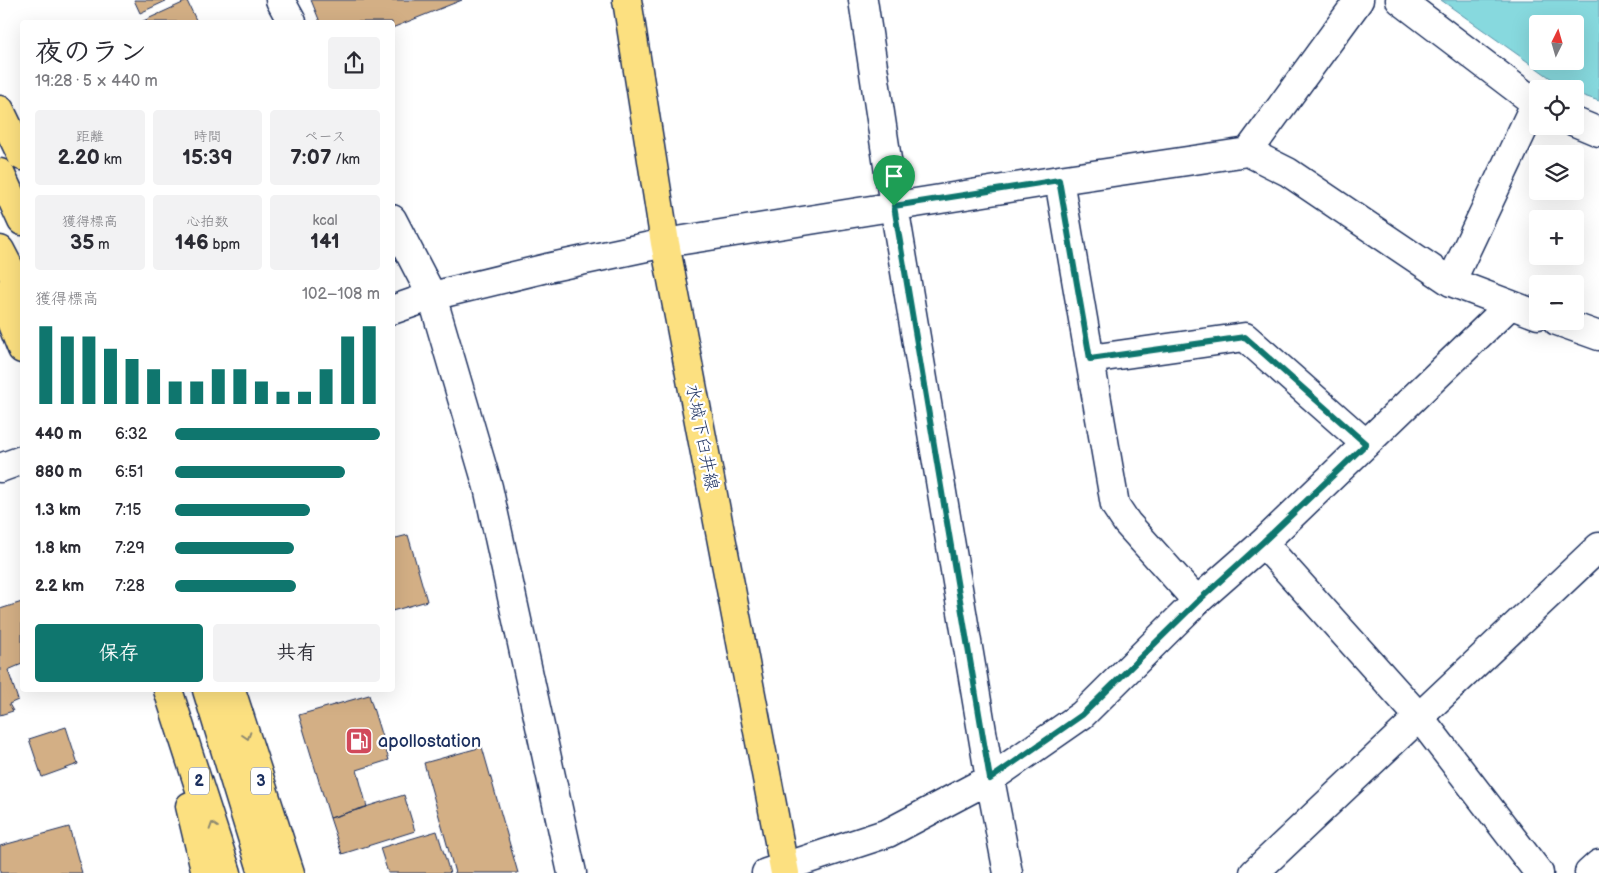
<!DOCTYPE html>
<html lang="ja">
<head>
<meta charset="utf-8">
<style>
  :root { --surface:#fff; --page:#f2f2f3; --text:#2b2b33; --muted:#7c7c81; --accent:#0f766e }
  body { margin:0; font-family:"Balsamiq Sans","Klee One",sans-serif; background:var(--page); color:var(--text); height:100vh; display:flex; flex-direction:column; font-size:19px; white-space:nowrap }
  * { box-sizing:border-box; margin:0 }
  p { font-size:16px; color:var(--muted) }
  .icon { flex:none; width:28px; height:28px; fill:none; stroke:currentColor; stroke-width:2; stroke-linecap:round; stroke-linejoin:round }
  .map { position:relative; flex:1; overflow:hidden }
  .side { position:absolute; left:20px; top:20px; width:375px; height:672px; display:flex; flex-direction:column; background:var(--surface); border-radius:5px; box-shadow:0 5px 20px #0002 }
  .side>* { flex:none }
  .needle { width:32px; rotate:5deg }
  .controls { position:absolute; left:1529px; top:15px; display:grid; gap:10px }
  .controls a { display:grid; place-items:center; width:55px; height:55px; border-radius:5px; background:var(--surface); box-shadow:0 5px 20px #0002; font-size:25px }
  .pin { position:absolute; display:grid; place-items:center; width:42px; height:42px; color:#fff; margin:-51px -21px; border-radius:50% 50% 50% 0; rotate:-45deg; box-shadow:0 0 5px #0007 }
  .pin .icon { rotate:45deg }
  .round { display:grid; place-items:center; flex:none; width:52px; height:52px; border-radius:5px; background:var(--page) }
  .summary { display:flex; align-items:center; justify-content:space-between; height:85px; padding:0 15px }
  h1 { font-size:28px; font-weight:800; line-height:38px }
  .figures { display:grid; grid-template-columns:repeat(3,1fr); gap:8px; height:85px; padding:5px 15px }
  .figures div { display:grid; align-content:center; border-radius:5px; background:var(--page); text-align:center }
  .figures b { font-size:21px; font-weight:800 }
  .figures small { font-size:14px; font-weight:400 }
  .figures p { font-size:14px }
  .chart { height:140px; padding:10px 15px }
  .chart p { display:flex; justify-content:space-between }
  .chart svg { width:100%; height:90px; margin-top:5px; stroke:var(--accent); stroke-width:6 }
  .action { display:flex; gap:10px; margin-top:auto; padding:10px 15px }
  .action a { flex:1; height:58px; border-radius:5px; background:var(--accent); color:#fff; font-size:20px; font-weight:800; line-height:58px; text-align:center }
  .action a+a { background:var(--page); color:var(--text) }
  ul { padding:0 15px; list-style:none; font-size:16px }
  li { display:grid; grid-template-columns:80px 60px 1fr; align-items:center; height:38px }
  li i { height:12px; border-radius:6px; background:var(--accent) }
  .map>svg:first-child { display:block }
</style>
</head>
<body>
<div class="map">
<svg width="1599" height="873" viewBox="0 0 1599 873">
  <rect width="100%" height="100%" fill="#fff"/>
  <filter id="ink" filterUnits="userSpaceOnUse"><feTurbulence type="fractalNoise" baseFrequency=".02" numOctaves="2"/><feDisplacementMap in="SourceGraphic" scale="10" xChannelSelector="R" yChannelSelector="G"/><feConvolveMatrix kernelMatrix="1 2 1 2 8 2 1 2 1" color-interpolation-filters="sRGB"/></filter>
  <g filter="url(#ink)">
    <path fill="#87d9de" stroke="#5c95ab" fill-rule="evenodd" d="M 1441,0 L 1599,0 L 1599,101 L 1575,93 L 1575,89 L 1566,89 ZM 1538,24 L 1575,24 L 1575,61 L 1538,61 Z"/>
    <path fill="#d3af85" stroke="#1b2f5e" d="M 134,0 L 168,0 L 140,13 Z
      M 311,0 L 462,0 L 392,28 L 392,22 L 320,22 Z
      M 187,1 L 197,22 L 141,22 Z
      M 408,535 L 427,601 L 392,611 L 392,539 Z
      M 22,602 L 22,664 L 8,670 L 18,700 L 9,704 L 13,711 L 0,715 L 0,609 Z
      M 369,695 L 389,760 L 357,770 L 367,807 L 330,818 L 299,715 Z
      M 66,727 L 78,764 L 42,777 L 29,739 Z
      M 482,747 L 518,873 L 455,873 L 424,763 Z
      M 404,795 L 415,831 L 342,854 L 330,818 Z
      M 69,827 L 82,873 L 0,873 L 0,846 Z
      M 437,831 L 450,873 L 388,873 L 380,848 Z"/>
    <g fill="none" stroke-linecap="round" stroke-linejoin="round">
      <g stroke="#1b2f5e" stroke-width="31">
        <path id="minor" d="M 280,0 L 292,22
          M 863,0 L 894,206 L 990,779 L 1008,873
          M 1400,0 L 1538,105
          M 1575,122 L 1599,132
          M 1248,152 L 1359,0
          M 1059,180 L 1115,505 L 1127,523 L 1197,601
          M 392,219 L 432,296 L 488,487 L 572,873
          M 1451,282 L 1535,104
          M 392,310 L 432,296 L 547,268 L 665,243 L 1059,180 L 1248,152 L 1288,172 L 1451,282 L 1538,315
          M 1557,321 L 1599,336
          M 1090,359 L 1245,337 L 1366,444
          M 0,468 L 22,460
          M 1263,543 L 1420,718 L 1539,873
          M 766,873 L 888,833 L 990,779 L 1082,715 L 1197,601 L 1263,543 L 1510,305
          M 1254,873 L 1599,547
          M 1589,873 L 1599,864"/>
      </g>
      <g stroke="#1b2f5e" stroke-width="31">
        <path id="major" d="M 627,0 L 665,243 L 785,873"/>
      </g>
      <g stroke="#1b2f5e" stroke-width="31">
        <path id="highway" d="M 0,110 L 22,156
          M 0,173 L 22,221
          M 0,250 L 12,273 L 22,300
          M 0,294 L 22,349
          M 168,690 L 227,873
          M 207,690 L 263,873
          M 231,690 L 290,873
          M 190,806 L 206,873"/>
      </g>
      <use href="#minor" stroke="#fff" stroke-width="28"/>
      <use href="#major" stroke="#fce080" stroke-width="28"/>
      <use href="#highway" stroke="#fce080" stroke-width="28"/>
    </g>
    <defs><path id="oneway-chevron" d="M-2-3.5L2.5 0L-2 3.5" fill="none" stroke-width="1.6" stroke-linecap="round" stroke-linejoin="round" transform="scale(1.25)"/></defs>
    <g stroke="#8c886f">
      <use href="#oneway-chevron" transform="translate(247 736) rotate(72)"/>
      <use href="#oneway-chevron" transform="translate(213 826) rotate(-108)"/>
    </g>
  </g>
  <g fill="none" stroke-linecap="round" stroke-linejoin="round" filter="url(#ink)">
    <g stroke="#fff" stroke-width="10">
      <path id="route" d="M 1059,180 L 1090,359 L 1245,337 L 1366,444 L 1263,542 L 1197,602 L 1082,715 L 990,779 L 894,206 Z"/>
    </g>
    <use href="#route" stroke="#0f766e" stroke-width="6"/>
  </g>
  <defs>
    <g id="fuel-square" transform="scale(1.4375)"><rect x="-9" y="-9" width="18" height="18" rx="4" fill="#d1495b" stroke="#fff"/><path d="M-5.5-6h7V0h2V4h1.3V-2.5L3-4.5l.8-.8L6-3V5H2.5V1h-1V6h-7ZM-4.2-4.7v3.2H.2V-4.7Z" fill="#fff"/></g>
  </defs>
  <g fill-rule="evenodd">
    <use href="#fuel-square" x="359" y="741"/>
  </g>
  <g text-anchor="middle" dominant-baseline="central" stroke-width="4.5" stroke-linejoin="round" paint-order="stroke">
    <g fill="#fff" stroke="#5f6d8e" stroke-width="1">
      <rect x="189" y="767.5" width="20" height="27" rx="4"/>
      <rect x="251" y="767.5" width="20" height="27" rx="4"/>
    </g>
    <g font-size="16" font-weight="bold" fill="#1b2f5e">
      <text x="199" y="781">2</text>
      <text x="261" y="781">3</text>
    </g>
    <g font-size="18" fill="#1b2f5e" stroke="#fff">
      <text transform="translate(702 437) rotate(79)">水城下臼井線</text>
    </g>
    <g font-size="18" fill="#1b2f5e" stroke="#fff" text-anchor="start">
      <text x="378" y="741">apollostation</text>
    </g>
  </g>
</svg>
<div class="controls">
<a><svg class="needle" viewBox="-14 -14 28 28"><path d="M0-13l5 13h-10z" fill="#e53935"/><path d="M0 13l5-13h-10z" fill="#7c7c81"/></svg></a>
<a><svg class="icon" aria-label="locate" viewBox="0 0 24 24"><circle cx="12" cy="12" r="6"/><path d="M12 2v4M12 18v4M2 12h4M18 12h4"/></svg></a>
<a><svg class="icon" aria-label="layers" viewBox="0 0 24 24"><path d="M12 4l9 5-9 5-9-5zM3 14l9 5 9-5"/></svg></a>
<a>+</a>
<a>−</a>
</div>
<div class="pin" style="left:894px;top:206px;background:#1e9e55"><svg class="icon" aria-label="arrive" viewBox="0 0 24 24"><path d="M6 21V4h12l-3 4 3 4H6"/></svg></div>
<section class="side">
<div class="summary"><div><h1>夜のラン</h1><p>19:28 · 5 × 440 m</p></div><a class="round"><svg class="icon" aria-label="share" viewBox="0 0 24 24"><path d="M12 15V3M7 8l5-5 5 5M5 13v7h14v-7"/></svg></a></div>
<div class="figures">
<div><p>距離</p><b>2.20<small> km</small></b></div>
<div><p>時間</p><b>15:39</b></div>
<div><p>ペース</p><b>7:07<small> /km</small></b></div>
</div>
<div class="figures">
<div><p>獲得標高</p><b>35<small> m</small></b></div>
<div><p>心拍数</p><b>146<small> bpm</small></b></div>
<div><p>kcal</p><b>141</b></div>
</div>
<div class="chart"><p><span>獲得標高</span>102–108 m</p>
<svg viewBox="0 0 160 44" preserveAspectRatio="none"><path d="M5 44V6M15 44V11M25 44V11M35 44V17M45 44V22M55 44V27M65 44V33M75 44V33M85 44V27M95 44V27M105 44V33M115 44V38M125 44V38M135 44V27M145 44V11M155 44V6"/></svg>
</div>
<ul>
<li><b>440 m</b>6:32<i style="width:100%"></i></li>
<li><b>880 m</b>6:51<i style="width:83%"></i></li>
<li><b>1.3 km</b>7:15<i style="width:66%"></i></li>
<li><b>1.8 km</b>7:29<i style="width:58%"></i></li>
<li><b>2.2 km</b>7:28<i style="width:59%"></i></li>
</ul>
<div class="action"><a>保存</a><a>共有</a></div>
</section>
</div>
</body>
</html>
